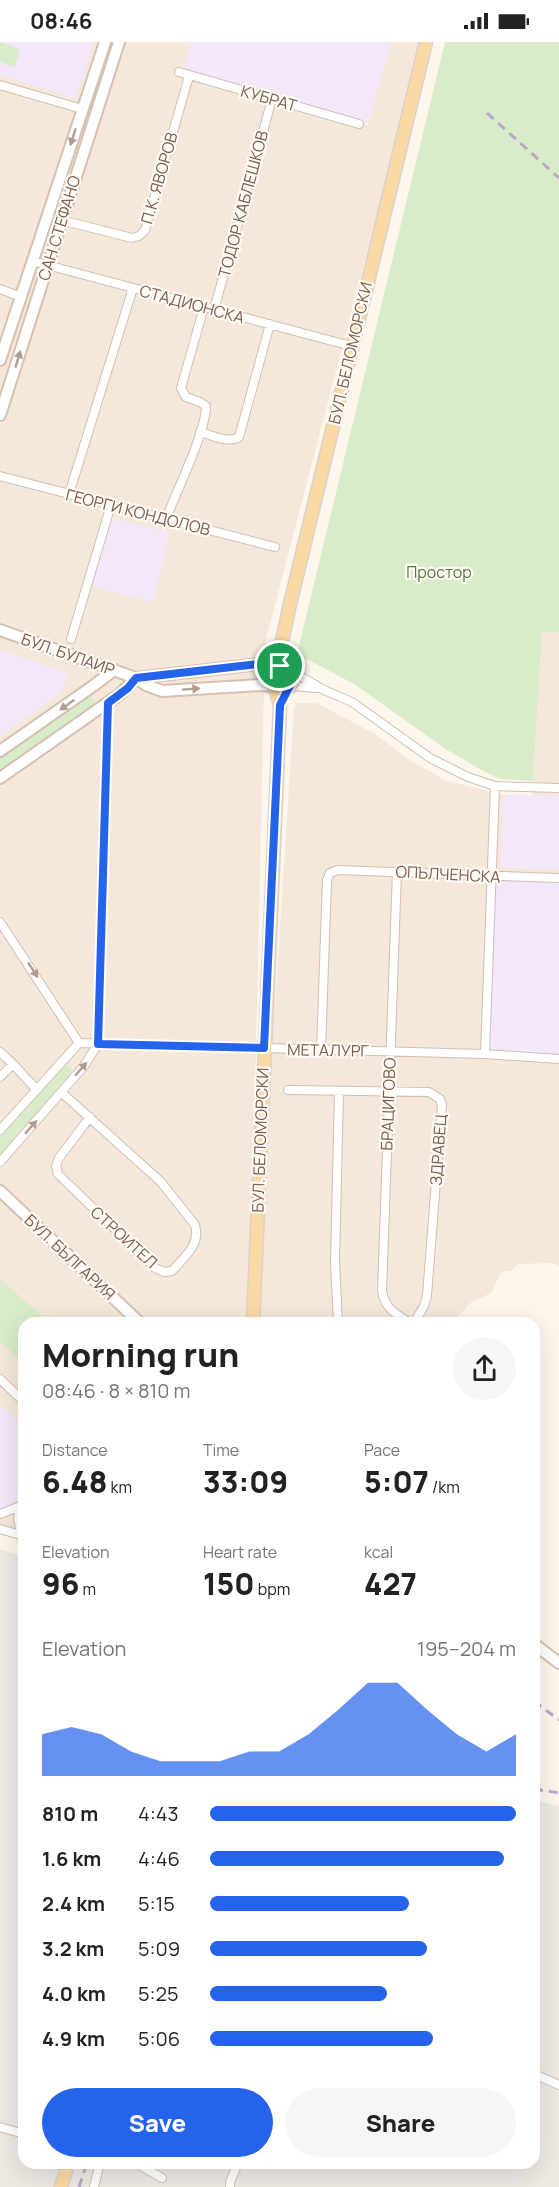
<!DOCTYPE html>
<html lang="en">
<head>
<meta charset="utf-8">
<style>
  :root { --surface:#fff; --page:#f6f6f6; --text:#222; --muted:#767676; --accent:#2563eb }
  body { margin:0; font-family:Manrope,sans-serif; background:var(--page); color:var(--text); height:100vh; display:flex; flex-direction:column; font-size:22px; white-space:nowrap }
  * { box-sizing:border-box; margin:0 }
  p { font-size:20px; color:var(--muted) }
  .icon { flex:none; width:33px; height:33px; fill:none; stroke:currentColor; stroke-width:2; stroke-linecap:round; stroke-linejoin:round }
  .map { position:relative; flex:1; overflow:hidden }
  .drawer { position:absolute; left:18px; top:1275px; width:522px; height:852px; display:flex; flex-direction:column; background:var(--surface); border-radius:18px; box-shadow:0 6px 24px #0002 }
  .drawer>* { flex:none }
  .pin { position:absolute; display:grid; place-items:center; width:51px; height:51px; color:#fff; margin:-26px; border:3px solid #fff; border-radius:50%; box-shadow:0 2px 6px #0007 }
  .round { display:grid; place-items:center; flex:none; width:63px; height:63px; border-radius:32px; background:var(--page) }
  .summary { display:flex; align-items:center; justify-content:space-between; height:102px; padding:0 24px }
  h1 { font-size:33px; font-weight:800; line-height:45px }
  .metrics { display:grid; grid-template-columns:repeat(3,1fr); gap:9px; height:102px; padding:6px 24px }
  .metrics div { display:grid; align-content:center }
  .metrics b { font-size:30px; font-weight:800 }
  .metrics small { font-size:16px; font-weight:400 }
  .metrics p { font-size:16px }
  .chart { height:168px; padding:12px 24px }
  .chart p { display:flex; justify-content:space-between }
  .chart svg { width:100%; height:108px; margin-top:6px; fill:var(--accent); opacity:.7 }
  .button { display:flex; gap:12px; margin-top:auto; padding:12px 24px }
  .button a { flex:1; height:69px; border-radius:36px; background:var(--accent); color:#fff; font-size:24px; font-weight:800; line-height:69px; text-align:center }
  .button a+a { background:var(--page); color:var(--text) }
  ul { padding:0 24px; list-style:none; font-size:20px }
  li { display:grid; grid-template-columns:96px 72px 1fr; align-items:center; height:45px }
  li i { height:15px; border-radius:8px; background:var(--accent) }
  .status { display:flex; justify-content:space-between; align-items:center; height:42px; padding:0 30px; background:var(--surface); direction:ltr }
  .status svg { height:16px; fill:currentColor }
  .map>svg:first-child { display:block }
</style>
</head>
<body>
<div class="status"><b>08:46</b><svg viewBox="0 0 49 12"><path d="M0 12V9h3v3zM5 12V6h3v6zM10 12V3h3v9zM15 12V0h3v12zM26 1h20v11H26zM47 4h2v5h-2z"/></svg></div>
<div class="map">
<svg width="559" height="2145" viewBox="0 0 559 2145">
  <rect width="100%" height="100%" fill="#fdf6ec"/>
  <path fill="#f5e8da" d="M 0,0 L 422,0 L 265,601 L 250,1281 L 24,1281 L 24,1496 L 0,1489 Z
    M 542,590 L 559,591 L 559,1224 L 554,1221 L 518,1222 L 511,1229 L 502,1229 L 491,1251 L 470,1261 L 456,1277 L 430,1278 L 428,1281 L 255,1281 L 294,665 L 298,661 L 317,661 L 375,692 L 413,720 L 447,739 L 504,753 L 532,754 Z"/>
  <path fill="#efe9e4" d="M 0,1507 L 24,1515 L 24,2121 L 534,2121 L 534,1758 L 559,1764 L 559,2145 L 0,2145 Z"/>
  <path fill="#f3e8fa" d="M 0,0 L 94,0 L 76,57 L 0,33 Z
    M 192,0 L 392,0 L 367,83 L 184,27 Z
    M 108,475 L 170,490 L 153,560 L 91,544 Z
    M 0,608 L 68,631 L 62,650 L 0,695 Z
    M 504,753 L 559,754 L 559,828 L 500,826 Z
    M 492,836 L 559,838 L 559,1012 L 489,1010 Z
    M 0,1363 L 24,1385 L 24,1456 L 0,1468 Z"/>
  <path fill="#d8ecc9" d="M 0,0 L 20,7 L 15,25 L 0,20 Z
    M 445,0 L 559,0 L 559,591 L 542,590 L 533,739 L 500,737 L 483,729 L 444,706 L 354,642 L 303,615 L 298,608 Z
    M 90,653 L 97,664 L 0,731 L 0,714 Z
    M 64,1021 L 73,1029 L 0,1112 L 0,1093 Z
    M 0,1237 L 42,1274 L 36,1281 L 24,1281 L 24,1321 L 0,1300 Z"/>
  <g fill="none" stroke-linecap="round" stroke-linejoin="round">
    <g stroke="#d1beb0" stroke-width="10">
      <path id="street" d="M 179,30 L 359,82
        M 0,43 L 82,67
        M 61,178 L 132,196 L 139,194 L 145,188 L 189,34
        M 32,219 L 351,304
        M 0,247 L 21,255
        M 214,268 L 272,57
        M 200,390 C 212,393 228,402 239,395 L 270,282
        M 0,434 L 275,505
        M 69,452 L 133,246
        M 166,477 C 176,450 206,390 206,364 L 200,360 L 186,355 L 181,346 L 204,265
        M 71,597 L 111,463
        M 293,630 L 324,648 L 352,660 L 430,716 L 468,735 L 495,744 L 559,746
        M 291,644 L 317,646
        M 397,829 L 382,1249 C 385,1267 396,1272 410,1281
        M 0,880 L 79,1001
        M 79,1001 L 485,1012 L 559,1017
        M 321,1008 L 327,838 L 330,831 L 338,828 L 559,836
        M 0,1010 L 13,1022
        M 485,1012 L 495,744
        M 0,1035 L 13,1022 L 37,1048
        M 288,1048 L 429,1050 L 440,1057 L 442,1063 L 427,1253 L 424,1264 L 414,1281
        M 61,1050 L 161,1140 L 195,1183 C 201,1203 184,1215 172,1229 L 164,1230 L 155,1226 L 58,1132 L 56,1124 L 59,1116 L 90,1075
        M 0,1088 L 79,1001
        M 0,1120 L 84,1024 L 98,1002 L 108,661
        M 338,1281 L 335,1220 L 339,1049
        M 0,1337 L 24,1360
        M 21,1464 L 18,1477 L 22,1494
        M 0,1472 L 23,1463
        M 0,1487 L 24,1494
        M 534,2032 L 559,2043
        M 0,2085 L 24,2092
        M 136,2121 L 162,2136
        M 94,2145 L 100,2121
        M 230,2145 L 230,2140 L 238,2121"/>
    </g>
    <g stroke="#d6c0b0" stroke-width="14">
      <path id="secondary" d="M 0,318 L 105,0
        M 0,373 L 119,0
        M 0,588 L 136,636 L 146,643 L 162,649 L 260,643 L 273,644
        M 136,636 L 259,622 L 277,624
        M 0,709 L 93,644 L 114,628
        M 0,736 L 120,652 L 136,636
        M 0,1149 L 140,1281
        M 534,1602 L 559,1621"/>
    </g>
    <g stroke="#dad1cd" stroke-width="15">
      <path id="primary" d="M270 636a12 12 0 1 1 24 0a12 12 0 1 1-24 0Z
        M 280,624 L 281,604 L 290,562 L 426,0
        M 253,1281 L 280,663 L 275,646
        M 61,2145 L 68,2121"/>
    </g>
    <use href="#street" stroke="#fff" stroke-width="8"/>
    <use href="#secondary" stroke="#fff" stroke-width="10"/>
    <use href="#primary" stroke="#fbd9a5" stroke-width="12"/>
    <path stroke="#b9a8c9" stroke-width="3" stroke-dasharray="9 6" stroke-linecap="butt" d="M 487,71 L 559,136
      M 534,1659 L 559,1678
      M 534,1747 L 559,1751
      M 79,2145 L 87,2121"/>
  </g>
  <defs><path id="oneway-solid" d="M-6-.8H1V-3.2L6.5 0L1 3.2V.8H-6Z" transform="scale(1.5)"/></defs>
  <g fill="#af9d94">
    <use href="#oneway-solid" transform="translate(73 95) rotate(108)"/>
    <use href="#oneway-solid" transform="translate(18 317) rotate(-73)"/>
    <use href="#oneway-solid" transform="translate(191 647) rotate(-4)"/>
    <use href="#oneway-solid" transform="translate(67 663) rotate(145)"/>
    <use href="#oneway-solid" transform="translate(33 928) rotate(57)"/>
    <use href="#oneway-solid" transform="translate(81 1027) rotate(-49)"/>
    <use href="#oneway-solid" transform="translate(31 1085) rotate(-49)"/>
  </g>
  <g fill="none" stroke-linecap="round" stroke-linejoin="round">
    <g stroke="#fff" stroke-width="12">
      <path id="route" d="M 259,622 C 273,623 290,620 294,636 L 280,663 L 264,1006 L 98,1002 L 108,661 L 128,646 L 136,636 Z"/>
    </g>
    <use href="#route" stroke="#2563eb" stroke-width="8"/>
  </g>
  <g text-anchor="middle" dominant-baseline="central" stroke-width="4.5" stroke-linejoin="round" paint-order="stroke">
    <g font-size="16" fill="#7a5c4d" stroke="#fffaf3">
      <text transform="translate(269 56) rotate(16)">КУБРАТ</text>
      <text transform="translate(159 136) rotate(-74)">П.К. ЯВОРОВ</text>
      <text transform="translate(243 162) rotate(-75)">ТОДОР КАБЛЕШКОВ</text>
      <text transform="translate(59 186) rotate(-73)">САН СТЕФАНО</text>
      <text transform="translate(192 262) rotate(15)">СТАДИОНСКА</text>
      <text transform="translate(350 311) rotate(-77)">БУЛ. БЕЛОМОРСКИ</text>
      <text transform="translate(138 470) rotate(14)">ГЕОРГИ КОНДОЛОВ</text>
      <text transform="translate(68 612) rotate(19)">БУЛ. БУЛАИР</text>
      <text transform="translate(448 832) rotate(3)">ОПЪЛЧЕНСКА</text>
      <text transform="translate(328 1008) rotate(1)">МЕТАЛУРГ</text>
      <text transform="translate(388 1062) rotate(-88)">БРАЦИГОВО</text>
      <text transform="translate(260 1098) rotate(-88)">БУЛ. БЕЛОМОРСКИ</text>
      <text transform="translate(438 1108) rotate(-86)">ЗДРАВЕЦ</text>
      <text transform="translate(124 1195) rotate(42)">СТРОИТЕЛ</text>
      <text transform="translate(70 1215) rotate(43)">БУЛ. БЪЛГАРИЯ</text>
    </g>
    <g font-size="16" fill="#537a41" stroke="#fffaf3">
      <text x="439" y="530">Простор</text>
    </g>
  </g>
</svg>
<div class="pin" style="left:280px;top:624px;background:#1e9e55"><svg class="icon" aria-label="arrive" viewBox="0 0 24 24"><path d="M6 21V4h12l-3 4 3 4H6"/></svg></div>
<section class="drawer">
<div class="summary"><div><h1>Morning run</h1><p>08:46 · 8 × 810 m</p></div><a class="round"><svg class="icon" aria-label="share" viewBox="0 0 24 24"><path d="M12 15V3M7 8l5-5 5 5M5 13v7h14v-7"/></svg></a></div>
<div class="metrics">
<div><p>Distance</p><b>6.48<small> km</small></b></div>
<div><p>Time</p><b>33:09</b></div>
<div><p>Pace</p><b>5:07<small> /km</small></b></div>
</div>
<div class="metrics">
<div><p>Elevation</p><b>96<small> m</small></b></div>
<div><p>Heart rate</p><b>150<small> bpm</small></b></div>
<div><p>kcal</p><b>427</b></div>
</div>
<div class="chart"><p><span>Elevation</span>195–204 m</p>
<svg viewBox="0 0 160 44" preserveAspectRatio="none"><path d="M0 44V27L10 24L20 27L30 34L40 38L50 38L60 38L70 34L80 34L90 27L100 17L110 6L120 6L130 17L140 27L150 34L160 27V44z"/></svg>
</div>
<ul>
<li><b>810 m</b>4:43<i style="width:100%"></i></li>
<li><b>1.6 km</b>4:46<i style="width:96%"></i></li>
<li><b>2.4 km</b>5:15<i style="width:65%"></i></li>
<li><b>3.2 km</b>5:09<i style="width:71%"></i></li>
<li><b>4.0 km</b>5:25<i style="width:58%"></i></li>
<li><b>4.9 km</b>5:06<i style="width:73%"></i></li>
</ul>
<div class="button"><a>Save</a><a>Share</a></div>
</section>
</div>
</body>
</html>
